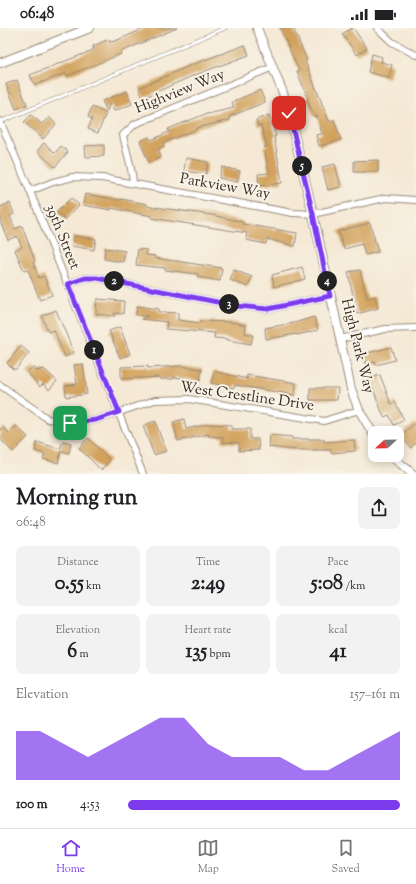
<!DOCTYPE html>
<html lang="en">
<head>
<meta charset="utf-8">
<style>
  :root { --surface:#fff; --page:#f2f2f2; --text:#202124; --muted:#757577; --line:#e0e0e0; --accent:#7c3aed }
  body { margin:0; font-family:"Sorts Mill Goudy",serif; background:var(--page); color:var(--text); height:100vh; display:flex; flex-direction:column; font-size:15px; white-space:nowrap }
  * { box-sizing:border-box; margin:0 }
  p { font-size:13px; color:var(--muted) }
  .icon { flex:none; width:22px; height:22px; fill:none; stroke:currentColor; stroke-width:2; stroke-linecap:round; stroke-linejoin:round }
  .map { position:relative; height:446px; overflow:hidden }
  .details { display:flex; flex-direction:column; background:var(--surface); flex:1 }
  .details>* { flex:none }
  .needle { width:26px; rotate:248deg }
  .fabs { position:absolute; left:368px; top:398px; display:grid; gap:8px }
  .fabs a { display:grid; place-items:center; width:36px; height:36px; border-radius:8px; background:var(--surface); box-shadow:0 2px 10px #0003; font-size:20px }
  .pin { position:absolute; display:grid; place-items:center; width:34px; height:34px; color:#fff; margin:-17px; border-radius:8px; box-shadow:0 2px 6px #0006 }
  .km { position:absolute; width:20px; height:20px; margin:-10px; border-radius:50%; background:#222; color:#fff; font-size:11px; line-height:20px; text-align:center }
  .round { display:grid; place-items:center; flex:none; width:42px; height:42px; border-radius:8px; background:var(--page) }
  .headline { display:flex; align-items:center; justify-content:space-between; height:68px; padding:0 16px }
  h1 { font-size:22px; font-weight:700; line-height:30px }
  .stats { display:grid; grid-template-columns:repeat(3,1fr); gap:6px; height:68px; padding:4px 16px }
  .stats div { display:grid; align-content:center; border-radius:8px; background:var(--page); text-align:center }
  .stats b { font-size:20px; font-weight:700 }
  .stats small { font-size:11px; font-weight:400 }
  .stats p { font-size:11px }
  .chart { height:112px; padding:8px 16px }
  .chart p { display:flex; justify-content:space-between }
  .chart svg { width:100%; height:72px; margin-top:4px; fill:var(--accent); opacity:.7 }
  ul { padding:0 16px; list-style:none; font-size:13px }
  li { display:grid; grid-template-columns:64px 48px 1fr; align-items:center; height:30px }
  li i { height:10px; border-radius:5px; background:var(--accent) }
  .status { display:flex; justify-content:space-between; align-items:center; height:28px; padding:0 20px; background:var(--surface); direction:ltr }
  .status svg { height:11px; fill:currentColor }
  .tabs { display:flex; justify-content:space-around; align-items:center; height:56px; border-top:1px solid var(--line); background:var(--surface); font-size:11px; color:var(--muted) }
  .tabs a { display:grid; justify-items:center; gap:2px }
  .tabs .current { color:var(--accent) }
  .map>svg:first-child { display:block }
</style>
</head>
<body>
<div class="status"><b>06:48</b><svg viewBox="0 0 49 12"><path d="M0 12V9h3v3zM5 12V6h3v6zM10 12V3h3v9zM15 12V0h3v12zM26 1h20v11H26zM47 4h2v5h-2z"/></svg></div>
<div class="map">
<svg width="416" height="446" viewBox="0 0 416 446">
  <rect width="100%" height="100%" fill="#f7f3e8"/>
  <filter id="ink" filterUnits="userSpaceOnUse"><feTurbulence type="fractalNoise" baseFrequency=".025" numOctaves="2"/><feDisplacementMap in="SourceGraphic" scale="8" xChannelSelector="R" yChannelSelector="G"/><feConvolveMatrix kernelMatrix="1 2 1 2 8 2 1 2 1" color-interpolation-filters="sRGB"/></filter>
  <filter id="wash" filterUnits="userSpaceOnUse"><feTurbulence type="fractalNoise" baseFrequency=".012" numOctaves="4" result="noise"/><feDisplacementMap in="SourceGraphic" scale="16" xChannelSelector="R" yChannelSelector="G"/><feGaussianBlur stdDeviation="0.9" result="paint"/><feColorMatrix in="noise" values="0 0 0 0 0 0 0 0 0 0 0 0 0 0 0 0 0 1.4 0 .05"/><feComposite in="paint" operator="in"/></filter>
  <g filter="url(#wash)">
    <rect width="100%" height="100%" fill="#f5e9d5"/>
    <g id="blocks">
      <path fill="#d2a25c" d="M 146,0 L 177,0 L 120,24 L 121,26 L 67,48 L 66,45 L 35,57 L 30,47 L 91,23 L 94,21 L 93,18 L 109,11 L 110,14 L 115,13 Z
        M 280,0 L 293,0 L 307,32 L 305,33 L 329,93 L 334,92 L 341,112 L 319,118 L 316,107 L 322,106 L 317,88 L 314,89 L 307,71 L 308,70 L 297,43 L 299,43 Z
        M 352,0 L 353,0 L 367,20 L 357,27 L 342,6 Z
        M 245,17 L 249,27 L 192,48 L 143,70 L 139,60 L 191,37 Z
        M 372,26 L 382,29 L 381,34 L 392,37 L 389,50 L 368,44 Z
        M 17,52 L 27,77 L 16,81 L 6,56 Z
        M 260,62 L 265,74 L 229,89 L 230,92 L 196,100 L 197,101 L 163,115 L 164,118 L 158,121 L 161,129 L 149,135 L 140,113 L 149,109 L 151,112 L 169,104 L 168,101 L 203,87 L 234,80 L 232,74 Z
        M 127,63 L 132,76 L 114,83 L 110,75 L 107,83 L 102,73 Z
        M 92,79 L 106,85 L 98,105 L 88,101 L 92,91 L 88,89 Z
        M 31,87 L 42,96 L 49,89 L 56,96 L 43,111 L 24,94 Z
        M 269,87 L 276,108 L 274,108 L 282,155 L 259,158 L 258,146 L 269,145 L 264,119 L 267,118 L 261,97 L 258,98 L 256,92 Z
        M 44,115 L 55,125 L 61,118 L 68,124 L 55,139 L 37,123 Z
        M 104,117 L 104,128 L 86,129 L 85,118 Z
        M 186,130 L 208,134 L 206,146 L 184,143 Z
        M 378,132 L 378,144 L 354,144 L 354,133 Z
        M 335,136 L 341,159 L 328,162 L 322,139 Z
        M 222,139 L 240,143 L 237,154 L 219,150 Z
        M 85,166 L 121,172 L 121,171 L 147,176 L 147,178 L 212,187 L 243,194 L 243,196 L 297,205 L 295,218 L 267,211 L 266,216 L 246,212 L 247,205 L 151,190 L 152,188 L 111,180 L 111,182 L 83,177 Z
        M 71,170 L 79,177 L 65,192 L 57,184 Z
        M 10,175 L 14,186 L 10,188 L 15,201 L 22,198 L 35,233 L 33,234 L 39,250 L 44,248 L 52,267 L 40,272 L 28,242 L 24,243 L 15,222 L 22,219 L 17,208 L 8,212 L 0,193 L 0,179 Z
        M 370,195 L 378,224 L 365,227 L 362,216 L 344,221 L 338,203 Z
        M 73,208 L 96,211 L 94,222 L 72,218 Z
        M 105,220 L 125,223 L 123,234 L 104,231 Z
        M 138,221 L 147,222 L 146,227 L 155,228 L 155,230 L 222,240 L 220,253 L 198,249 L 198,246 L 165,242 L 165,240 L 136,237 Z
        M 302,239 L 305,251 L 274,259 L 272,247 Z
        M 234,242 L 252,249 L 248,259 L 230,252 Z
        M 360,242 L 367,270 L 375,268 L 378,280 L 357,286 L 348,244 Z
        M 97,271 L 124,273 L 123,286 L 114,285 L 115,288 L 96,286 Z
        M 137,278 L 159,281 L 158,284 L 178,285 L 178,292 L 200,295 L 200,293 L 231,294 L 246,297 L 245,305 L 253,307 L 251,316 L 228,312 L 228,311 L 214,310 L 215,305 L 166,301 L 167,294 L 141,291 L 148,288 L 136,287 Z
        M 56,282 L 74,325 L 65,329 L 54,302 L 48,304 L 42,288 Z
        M 314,289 L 318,302 L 297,307 L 297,306 L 266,311 L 265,300 L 294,295 Z
        M 120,299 L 130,326 L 120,330 L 109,303 Z
        M 21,318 L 29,325 L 16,341 L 13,341 L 7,335 Z
        M 391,319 L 395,332 L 376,337 L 375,334 L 367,336 L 364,326 Z
        M 83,336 L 87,366 L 66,369 L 65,358 L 77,356 L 74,337 Z
        M 34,338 L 35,343 L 44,341 L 57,353 L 49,362 L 43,356 L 40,359 L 27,344 Z
        M 148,338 L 148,340 L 180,338 L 202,341 L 200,353 L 174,349 L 174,351 L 160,351 L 160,349 L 121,351 L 121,339 Z
        M 214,343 L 247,351 L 247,347 L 296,355 L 295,367 L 235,357 L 234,360 L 211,355 Z
        M 380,347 L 391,376 L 395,374 L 404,392 L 394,397 L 389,387 L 384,389 L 369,351 Z
        M 310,360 L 338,360 L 337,372 L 310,372 Z
        M 184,391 L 186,401 L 208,396 L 231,397 L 231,401 L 250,401 L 250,411 L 258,411 L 259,422 L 239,423 L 239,415 L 222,414 L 223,409 L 208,408 L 209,406 L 178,413 L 173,394 Z
        M 155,393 L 166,423 L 154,427 L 143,398 Z
        M 416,394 L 416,415 L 411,420 L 400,408 Z
        M 16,398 L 28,409 L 13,424 L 0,411 L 0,402 L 3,399 L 9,405 Z
        M 270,407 L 292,409 L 292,411 L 324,411 L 324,414 L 354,412 L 355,423 L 331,425 L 331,422 L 296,422 L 269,419 Z
        M 88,410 L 110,432 L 101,442 L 79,420 Z
        M 63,413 L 71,415 L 69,425 L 61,423 L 58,435 L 43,431 L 45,426 L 35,423 L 37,414 L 60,421 Z"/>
    </g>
  </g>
  <g filter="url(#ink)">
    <use href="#blocks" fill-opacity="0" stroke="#988a7a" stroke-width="1"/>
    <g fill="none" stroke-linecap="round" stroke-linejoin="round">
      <g stroke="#988a7a" stroke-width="4.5">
        <path id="service" d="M 0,94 L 225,0"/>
      </g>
      <g stroke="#988a7a" stroke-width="8">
        <path id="minor" d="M 377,0 L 392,14 L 416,27
          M 0,93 L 30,163 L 143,446
          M 133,155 C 132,138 126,123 123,107 L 135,96 L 273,39
          M 30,163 L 53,154 L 73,149 L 102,150 L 293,185 L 313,186 L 385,170 L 416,172
          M 68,256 L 85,250 L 97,250 L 237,278 L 268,281 L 330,268
          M 340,311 L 385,301 L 416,300
          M 0,357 L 48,391 L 70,395 L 96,392 L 155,372 L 189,371 L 324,393 L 359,382"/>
      </g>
      <g stroke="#988a7a" stroke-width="10">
        <path id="tertiary" d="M 257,0 L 283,65 L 289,85 L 313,186 L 351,361 L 359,382 L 375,409
          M 0,35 L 90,0
          M 390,427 L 413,446"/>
      </g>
      <use href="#service" stroke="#fff" stroke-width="3"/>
      <use href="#minor" stroke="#fff" stroke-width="6"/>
      <use href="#tertiary" stroke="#fff" stroke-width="8"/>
    </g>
  </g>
  <g fill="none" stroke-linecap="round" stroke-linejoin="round" filter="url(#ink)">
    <g stroke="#fff" stroke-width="8">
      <path id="route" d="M 70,395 L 96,392 L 119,384 L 68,256 L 85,250 L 97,250 L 237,278 L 268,281 L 330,268 L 313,186 L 289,85"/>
    </g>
    <use href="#route" stroke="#7c3aed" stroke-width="5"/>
  </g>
  <g text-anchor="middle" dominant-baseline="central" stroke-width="4" stroke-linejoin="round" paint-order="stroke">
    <g font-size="15" fill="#3b2a1e" stroke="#f7f3e8">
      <text transform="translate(180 64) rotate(-22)">Highview Way</text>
      <text transform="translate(225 159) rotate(10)">Parkview Way</text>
      <text transform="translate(62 209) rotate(68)">39th Street</text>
      <text transform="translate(357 318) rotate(76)">High Park Way</text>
      <text transform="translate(247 369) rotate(8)">West Crestline Drive</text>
    </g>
  </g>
</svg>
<div class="fabs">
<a><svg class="needle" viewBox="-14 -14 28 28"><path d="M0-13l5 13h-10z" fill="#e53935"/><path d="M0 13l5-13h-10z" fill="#757577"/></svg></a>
</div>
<div class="pin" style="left:70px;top:395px;background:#1e9e55"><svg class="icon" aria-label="arrive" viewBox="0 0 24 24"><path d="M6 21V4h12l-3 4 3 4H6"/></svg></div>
<div class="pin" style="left:289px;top:85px;background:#d93025"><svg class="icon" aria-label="check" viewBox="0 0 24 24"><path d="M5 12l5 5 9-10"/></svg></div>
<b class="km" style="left:94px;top:322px">1</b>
<b class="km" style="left:114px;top:253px">2</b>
<b class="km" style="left:229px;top:276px">3</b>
<b class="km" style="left:327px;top:253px">4</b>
<b class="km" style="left:302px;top:138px">5</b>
</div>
<section class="details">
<div class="headline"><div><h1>Morning run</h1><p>06:48</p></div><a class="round"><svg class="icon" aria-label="share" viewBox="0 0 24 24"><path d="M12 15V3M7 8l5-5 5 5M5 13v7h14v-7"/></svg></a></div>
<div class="stats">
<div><p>Distance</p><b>0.55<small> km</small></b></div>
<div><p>Time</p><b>2:49</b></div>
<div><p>Pace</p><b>5:08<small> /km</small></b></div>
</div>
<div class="stats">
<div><p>Elevation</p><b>6<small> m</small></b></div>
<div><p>Heart rate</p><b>135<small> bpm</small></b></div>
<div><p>kcal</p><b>41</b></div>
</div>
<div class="chart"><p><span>Elevation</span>157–161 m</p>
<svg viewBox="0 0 160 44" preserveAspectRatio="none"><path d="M0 44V14L10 14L20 22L30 30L40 22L50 14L60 6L70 6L80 22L90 30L100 30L110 30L120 38L130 38L140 30L150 22L160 14V44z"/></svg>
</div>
<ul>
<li><b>100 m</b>4:53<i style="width:100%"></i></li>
</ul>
</section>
<nav class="tabs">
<a class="current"><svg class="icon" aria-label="home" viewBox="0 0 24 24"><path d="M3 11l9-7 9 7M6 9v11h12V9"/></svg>Home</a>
<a><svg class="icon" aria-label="map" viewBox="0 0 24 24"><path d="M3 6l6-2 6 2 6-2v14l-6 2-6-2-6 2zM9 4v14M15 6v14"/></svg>Map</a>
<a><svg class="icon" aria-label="saved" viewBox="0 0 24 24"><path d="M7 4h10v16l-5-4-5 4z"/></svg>Saved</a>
</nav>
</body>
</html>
